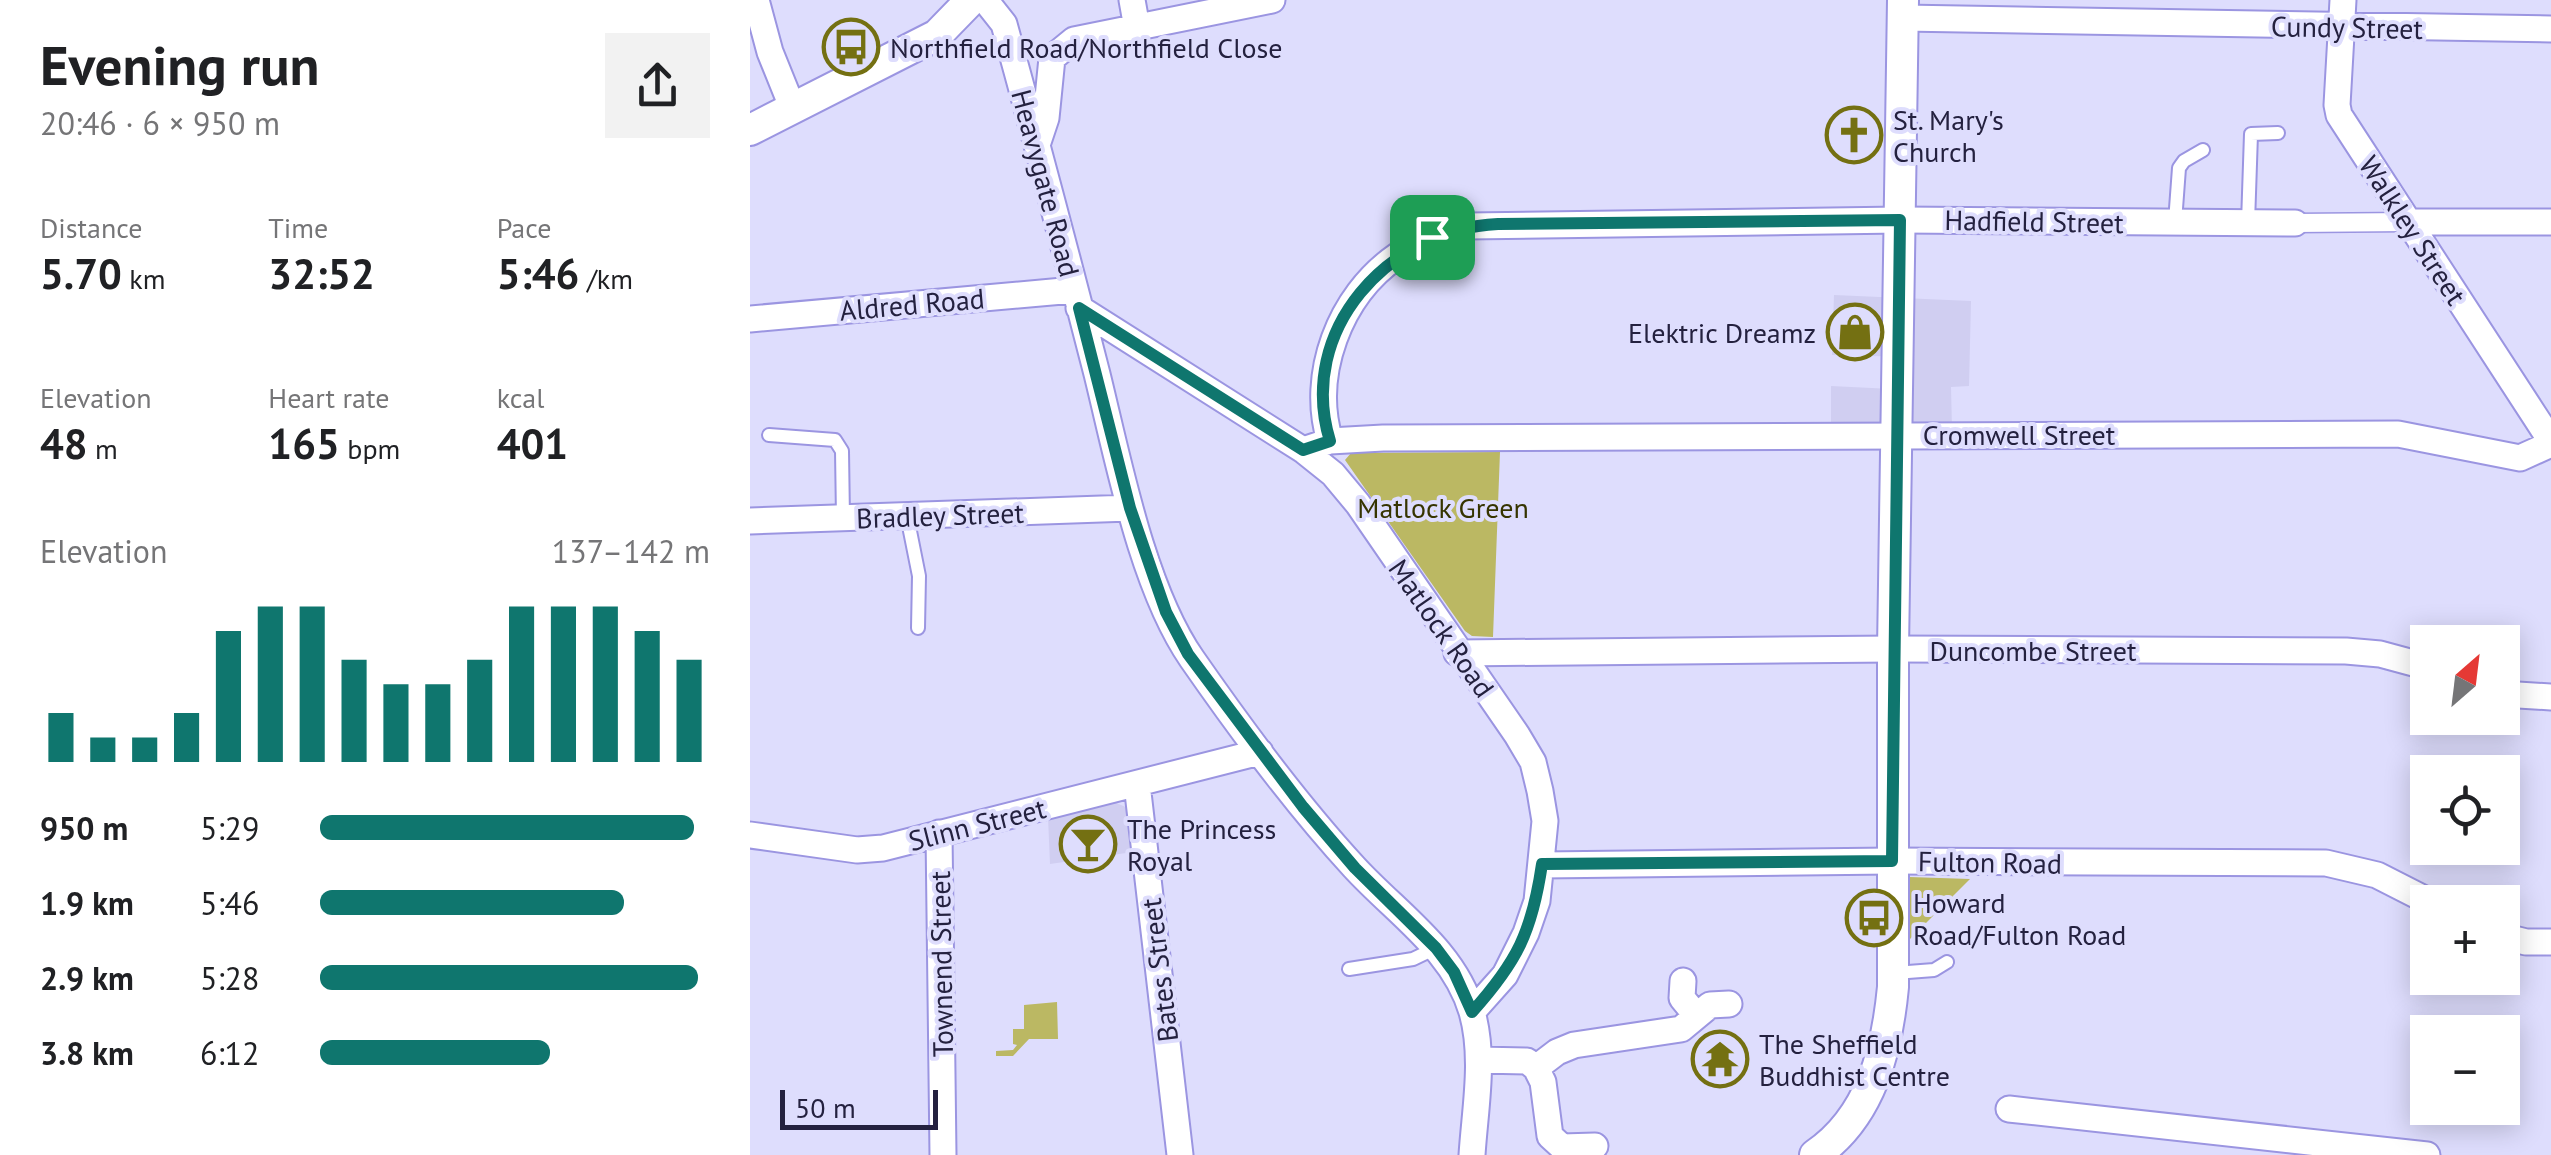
<!DOCTYPE html>
<html lang="en">
<head>
<meta charset="utf-8">
<style>
  :root { --surface:#fff; --page:#f2f2f2; --text:#202124; --muted:#757577; --accent:#0f766e }
  body { margin:0; font-family:"PT Sans",sans-serif; background:var(--page); color:var(--text); height:100vh; display:flex; flex-direction:column; font-size:38px; white-space:nowrap }
  * { box-sizing:border-box; margin:0 }
  p { font-size:32px; color:var(--muted) }
  .icon { flex:none; width:55px; height:55px; fill:none; stroke:currentColor; stroke-width:2; stroke-linecap:round; stroke-linejoin:round }
  .map { position:relative; flex:1; overflow:hidden }
  .panel { display:flex; flex-direction:column; background:var(--surface); width:750px }
  .panel>* { flex:none }
  .needle { width:65px; rotate:28deg }
  .controls { position:absolute; left:1660px; top:625px; display:grid; gap:20px }
  .controls a { display:grid; place-items:center; width:110px; height:110px; border-radius:0px; background:var(--surface); box-shadow:0 5px 25px #0003; font-size:50px }
  .scale { position:absolute; left:30px; bottom:25px; width:158px; box-sizing:border-box; padding-left:10px; border:5px solid #24213f; border-top:0; font-size:28px; line-height:35px; white-space:nowrap; color:#24213f; -webkit-text-stroke:8px #deddfd; paint-order:stroke }
  .pin { position:absolute; display:grid; place-items:center; width:85px; height:85px; color:#fff; margin:-42px; border-radius:20px; box-shadow:0 5px 15px #0006 }
  .round { display:grid; place-items:center; flex:none; width:105px; height:105px; border-radius:0px; background:var(--page) }
  .overview { display:flex; align-items:center; justify-content:space-between; height:170px; padding:0 40px }
  h1 { font-size:55px; font-weight:600; line-height:75px }
  .metrics { display:grid; grid-template-columns:repeat(3,1fr); gap:15px; height:170px; padding:10px 40px }
  .metrics div { display:grid; align-content:center }
  .metrics b { font-size:42px; font-weight:600 }
  .metrics small { font-size:28px; font-weight:400 }
  .metrics p { font-size:28px }
  .chart { height:280px; padding:20px 40px }
  .chart p { display:flex; justify-content:space-between }
  .chart svg { width:100%; height:180px; margin-top:10px; stroke:var(--accent); stroke-width:6 }
  ul { padding:0 40px; list-style:none; font-size:32px }
  li { display:grid; grid-template-columns:160px 120px 1fr; align-items:center; height:75px }
  li i { height:25px; border-radius:12px; background:var(--accent) }
  main { display:flex; flex:1; min-height:0 }
  .map>svg:first-child { display:block }
</style>
</head>
<body>
<main>
<section class="panel">
<div class="overview"><div><h1>Evening run</h1><p>20:46 · 6 × 950 m</p></div><a class="round"><svg class="icon" aria-label="share" viewBox="0 0 24 24"><path d="M12 15V3M7 8l5-5 5 5M5 13v7h14v-7"/></svg></a></div>
<div class="metrics">
<div><p>Distance</p><b>5.70<small> km</small></b></div>
<div><p>Time</p><b>32:52</b></div>
<div><p>Pace</p><b>5:46<small> /km</small></b></div>
</div>
<div class="metrics">
<div><p>Elevation</p><b>48<small> m</small></b></div>
<div><p>Heart rate</p><b>165<small> bpm</small></b></div>
<div><p>kcal</p><b>401</b></div>
</div>
<div class="chart"><p><span>Elevation</span>137–142 m</p>
<svg viewBox="0 0 160 44" preserveAspectRatio="none"><path d="M5 44V32M15 44V38M25 44V38M35 44V32M45 44V12M55 44V6M65 44V6M75 44V19M85 44V25M95 44V25M105 44V19M115 44V6M125 44V6M135 44V6M145 44V12M155 44V19"/></svg>
</div>
<ul>
<li><b>950 m</b>5:29<i style="width:96%"></i></li>
<li><b>1.9 km</b>5:46<i style="width:78%"></i></li>
<li><b>2.9 km</b>5:28<i style="width:97%"></i></li>
<li><b>3.8 km</b>6:12<i style="width:59%"></i></li>
</ul>
</section>
<div class="map">
<svg width="1801" height="1155" viewBox="0 0 1801 1155">
  <rect width="100%" height="100%" fill="#deddfd"/>
  <path fill="#d0cef1" d="M 1084,295 L 1221,301 L 1219,386 L 1201,387 L 1202,429 L 1159,424 L 1159,357 L 1082,355 Z
    M 1081,386 L 1142,389 L 1142,425 L 1081,426 Z
    M 364,802 L 378,808 L 383,852 L 300,864 L 298,817 Z"/>
  <path fill="#bbb863" d="M 750,452 L 743,637 L 722,636 L 715,631 L 595,460 L 601,453 Z
    M 1159,877 L 1220,879 L 1160,939 Z
    M 307,1002 L 308,1039 L 279,1039 L 263,1056 L 246,1056 L 246,1051 L 263,1050 L 267,1045 L 263,1044 L 263,1029 L 274,1029 L 274,1005 Z"/>
  <g fill="none" stroke-linecap="round" stroke-linejoin="round">
    <g stroke="#9b95e1" stroke-width="16">
      <path id="service" d="M 1425,222 L 1429,168 L 1434,161 L 1453,150
        M 1498,223 L 1501,134 L 1528,133
        M 19,435 L 85,440 L 92,451 L 93,518
        M 157,516 L 169,576 L 168,628
        M 599,969 L 663,959 L 686,948
        M 1145,973 L 1184,970 L 1197,962"/>
    </g>
    <g stroke="#9b95e1" stroke-width="21">
      <path id="pedestrian" d="M 1545,223 L 1658,222"/>
    </g>
    <g stroke="#9b95e1" stroke-width="29">
      <path id="minor" d="M 6,0 L 20,52 L 43,109
        M 235,0 L 254,24 C 286,140 317,257 347,374 C 368,459 392,587 442,659 C 492,731 545,803 604,867 C 646,913 704,950 722,1012 C 735,1058 725,1108 722,1155
        M 382,0 L 387,28
        M 1593,0 L 1587,105 L 1589,115 L 1801,441
        M 1153,18 L 1801,29
        M 287,145 L 296,118 L 302,58 L 324,40 L 522,0
        M 1658,222 L 1801,222
        M 329,308 L 553,450 L 583,474 L 608,504 L 767,735 L 783,762 L 790,791 L 795,821 L 787,901 L 776,933 L 755,975 L 722,1012
        M 0,319 L 324,290
        M 580,441 C 560,375 589,296 647,256 C 668,241 693,234 718,226 L 1150,220 L 1545,223
        M 553,450 L 580,441 L 633,438 L 1648,434 L 1770,458 L 1801,444
        M 0,521 L 380,508
        M 707,653 L 1143,649 L 1596,651 L 1630,654 L 1678,667
        M 1752,694 L 1801,697
        M 387,784 L 430,1155
        M 189,833 L 193,1155
        M 0,835 L 107,850 L 133,848 L 510,752
        M 792,865 L 1142,861 L 1576,863 L 1627,875 L 1680,902
        M 1752,936 L 1776,942 L 1801,942
        M 933,981 L 932,998 L 946,1015
        M 729,1060 L 777,1061 L 786,1068 L 793,1082 L 800,1136 L 812,1147 L 845,1146
        M 786,1068 L 807,1052 L 824,1045 L 931,1029 L 960,1005 L 979,1004
        M 1259,1109 L 1677,1155"/>
    </g>
    <g stroke="#9b95e1" stroke-width="34">
      <path id="tertiary" d="M 0,130 L 187,35 L 221,0
        M 1065,1155 C 1121,1117 1137,1050 1143,987 L 1143,649 L 1153,0"/>
    </g>
    <use href="#service" stroke="#fff" stroke-width="12"/>
    <use href="#pedestrian" stroke="#fff" stroke-width="18"/>
    <use href="#minor" stroke="#fff" stroke-width="25"/>
    <use href="#tertiary" stroke="#fff" stroke-width="30"/>
  </g>
  <g fill="none" stroke-linecap="round" stroke-linejoin="round">
    <g stroke="#fff" stroke-width="20">
      <path id="route" d="M 1150,220 L 1142,861 L 792,864 C 782,932 767,962 722,1012 L 704,972 L 686,948 L 605,868 L 553,807 L 438,654 L 416,612 L 380,508 L 329,308 L 553,450 L 580,441 C 546,330 639,229 748,224 Z"/>
    </g>
    <use href="#route" stroke="#0f766e" stroke-width="12"/>
  </g>
  <defs>
    <g id="bus-ring" transform="scale(2.875)"><circle r="9.5" fill="#deddfd" stroke="#747012" stroke-width="1.5"/><path d="M-5-6H5V4H4V6H2V4H-2V6H-4V4H-5ZM-3.5-4V0h7V-4ZM-3.5 1.2v1.5H-2V1.2ZM2 1.2v1.5H3.5V1.2Z" fill="#747012"/></g>
    <g id="church-ring" transform="scale(2.875)"><circle r="9.5" fill="#deddfd" stroke="#747012" stroke-width="1.5"/><path d="M-1.2-6h2.4v3.5h3.3v2.4h-3.3V6h-2.4V-.1h-3.3v-2.4h3.3Z" fill="#747012"/></g>
    <g id="shop-ring" transform="scale(2.875)"><circle r="9.5" fill="#deddfd" stroke="#747012" stroke-width="1.5"/><path d="M-5-2.5h2.3a2.7 3.5 0 0 1 5.4 0H5L5.5 6h-11ZM-1.5-2.5h3a1.5 2.3 0 0 0-3 0Z" fill="#747012"/></g>
    <g id="bar-ring" transform="scale(2.875)"><circle r="9.5" fill="#deddfd" stroke="#747012" stroke-width="1.5"/><path d="M-6-5H6L.8 .8V4.5H3.5V6h-7V4.5H-.8V.8Z" fill="#747012"/></g>
    <g id="temple-ring" transform="scale(2.875)"><circle r="9.5" fill="#deddfd" stroke="#747012" stroke-width="1.5"/><path d="M0-6L5-2H3V0L6.5 2.5H4V6H1.5V3h-3V6H-4V2.5H-6.5L-3 0V-2H-5Z" fill="#747012"/></g>
  </defs>
  <g fill-rule="evenodd">
    <use href="#bus-ring" x="101" y="47"/>
    <use href="#church-ring" x="1104" y="135"/>
    <use href="#shop-ring" x="1105" y="332"/>
    <use href="#bar-ring" x="338" y="844"/>
    <use href="#bus-ring" x="1124" y="918"/>
    <use href="#temple-ring" x="970" y="1059"/>
  </g>
  <g text-anchor="middle" dominant-baseline="central" stroke-width="8" stroke-linejoin="round" paint-order="stroke">
    <g font-size="28" fill="#24213f" stroke="#deddfd">
      <text transform="translate(1597 27) rotate(1)">Cundy Street</text>
      <text transform="translate(296 183) rotate(75)">Heavygate Road</text>
      <text transform="translate(1284 221) rotate(1)">Hadfield Street</text>
      <text transform="translate(1663 230) rotate(57)">Walkley Street</text>
      <text transform="translate(162 304) rotate(-5)">Aldred Road</text>
      <text x="1269" y="434">Cromwell Street</text>
      <text transform="translate(190 515) rotate(-2)">Bradley Street</text>
      <text transform="translate(692 628) rotate(55)">Matlock Road</text>
      <text x="1283" y="650">Duncombe Street</text>
      <text transform="translate(227 824) rotate(-14)">Slinn Street</text>
      <text transform="translate(1240 862) rotate(1)">Fulton Road</text>
      <text transform="translate(191 964) rotate(-91)">Townend Street</text>
      <text transform="translate(409 970) rotate(-97)">Bates Street</text>
    </g>
    <g font-size="28" fill="#24213f" stroke="#deddfd" text-anchor="start">
      <text x="140" y="47">Northfield Road/Northfield Close</text>
      <text x="1143" y="119">St. Mary's<tspan x="1143" dy="32">Church</tspan></text>
      <text x="1066" y="332" text-anchor="end">Elektric Dreamz</text>
      <text x="377" y="828">The Princess<tspan x="377" dy="32">Royal</tspan></text>
      <text x="1163" y="902">Howard<tspan x="1163" dy="32">Road/Fulton Road</tspan></text>
      <text x="1009" y="1043">The Sheffield<tspan x="1009" dy="32">Buddhist Centre</tspan></text>
    </g>
    <g font-size="28" fill="#363400" stroke="#deddfd">
      <text x="693" y="507">Matlock Green</text>
    </g>
  </g>
</svg>
<div class="controls">
<a><svg class="needle" viewBox="-14 -14 28 28"><path d="M0-13l5 13h-10z" fill="#e53935"/><path d="M0 13l5-13h-10z" fill="#757577"/></svg></a>
<a><svg class="icon" aria-label="locate" viewBox="0 0 24 24"><circle cx="12" cy="12" r="6"/><path d="M12 2v4M12 18v4M2 12h4M18 12h4"/></svg></a>
<a>+</a>
<a>−</a>
</div>
<div class="scale">50 m</div>
<div class="pin" style="left:682px;top:237px;background:#1e9e55"><svg class="icon" aria-label="arrive" viewBox="0 0 24 24"><path d="M6 21V4h12l-3 4 3 4H6"/></svg></div>
</div>
</main>
</body>
</html>
